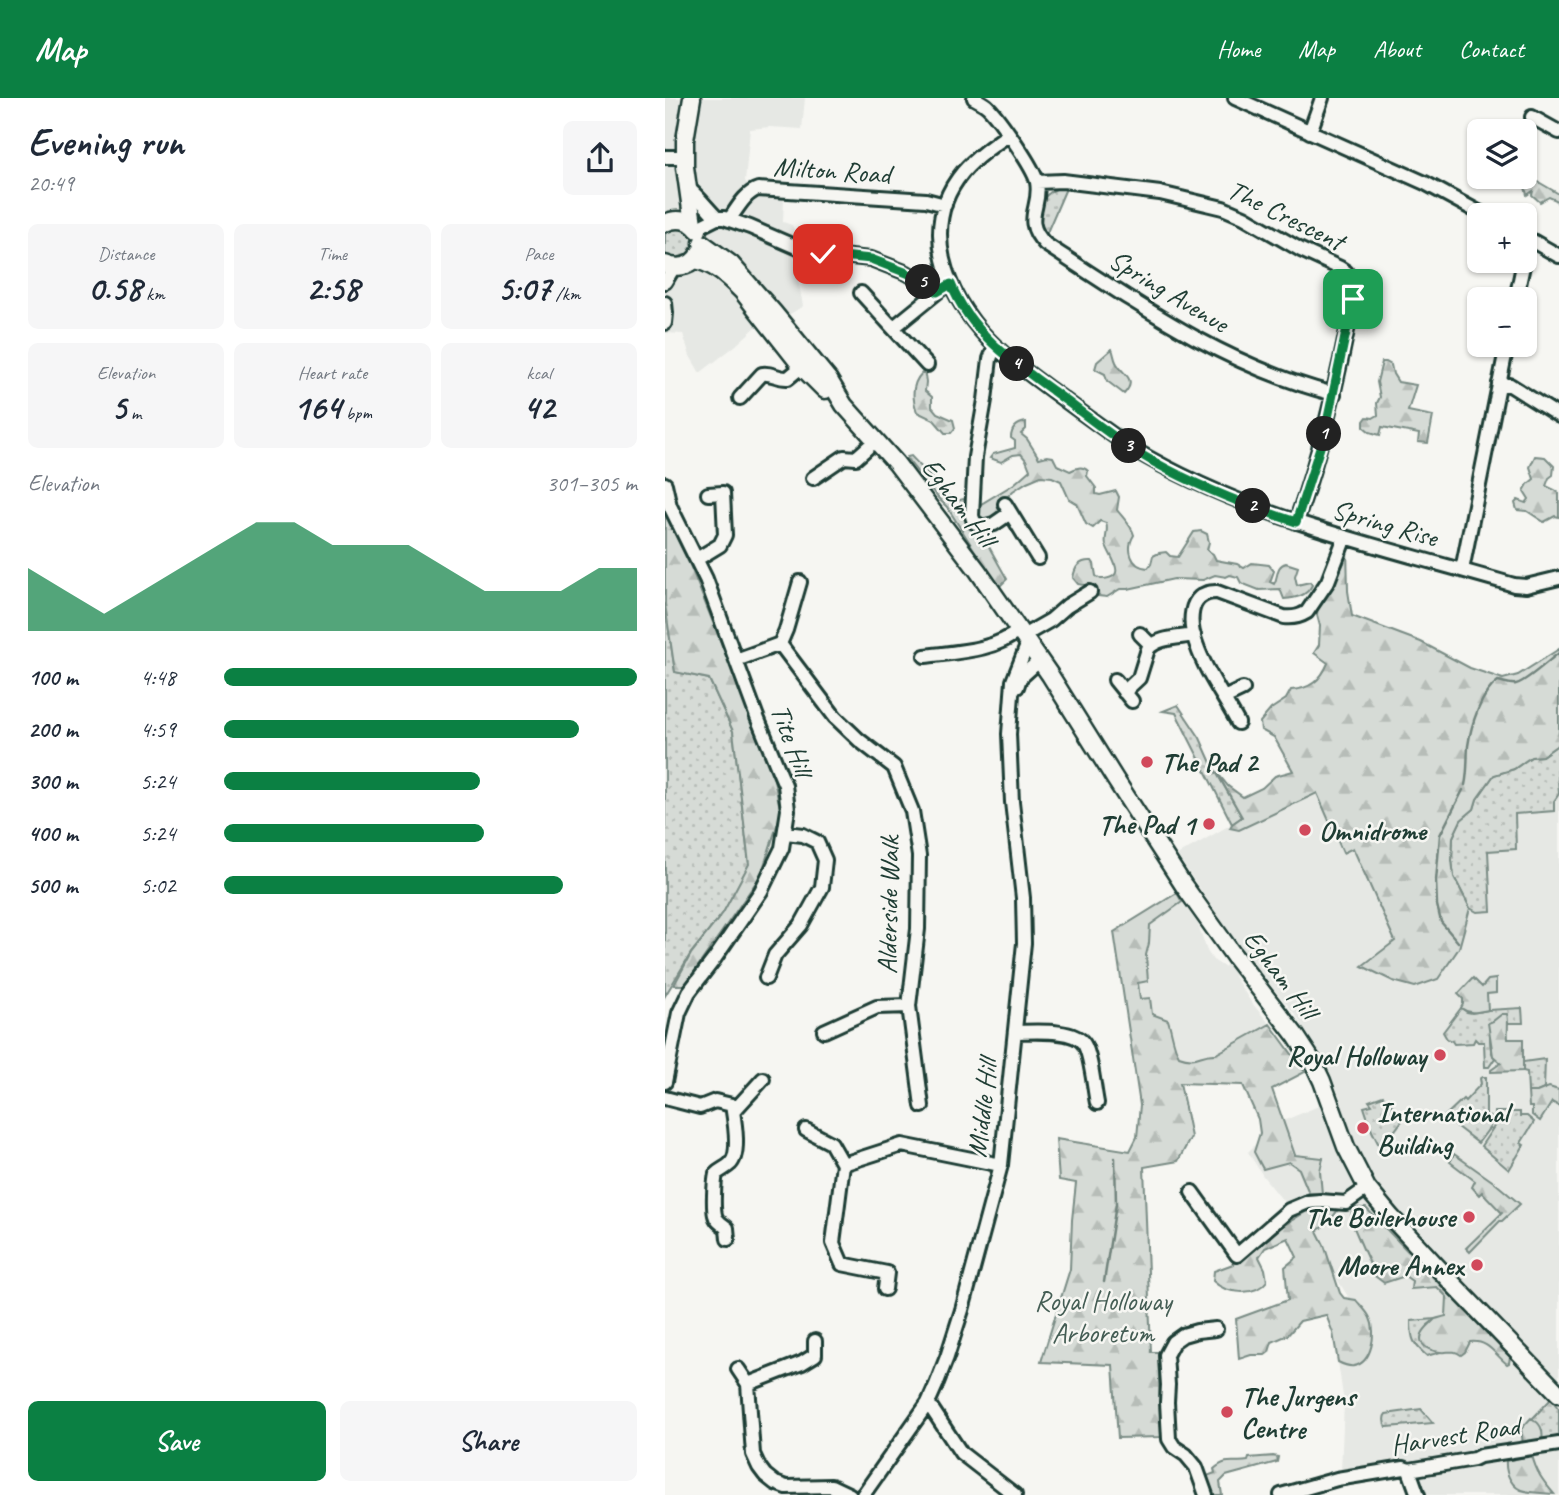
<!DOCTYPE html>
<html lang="en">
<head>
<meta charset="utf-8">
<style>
  :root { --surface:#fff; --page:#f6f6f7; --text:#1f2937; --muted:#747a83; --accent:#0b8043 }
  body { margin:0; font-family:Caveat,sans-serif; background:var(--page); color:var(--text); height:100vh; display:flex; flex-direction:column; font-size:26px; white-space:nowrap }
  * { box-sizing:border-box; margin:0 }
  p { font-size:23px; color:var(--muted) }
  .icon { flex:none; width:38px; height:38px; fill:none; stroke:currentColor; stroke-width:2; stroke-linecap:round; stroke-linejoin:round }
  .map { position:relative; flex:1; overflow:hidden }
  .details { display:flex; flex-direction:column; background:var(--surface); width:665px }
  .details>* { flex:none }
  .fabs { position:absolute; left:802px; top:21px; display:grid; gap:14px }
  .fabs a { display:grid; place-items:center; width:70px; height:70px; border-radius:10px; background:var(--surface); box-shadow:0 2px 5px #0004; font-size:35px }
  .pin { position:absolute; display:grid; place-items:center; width:60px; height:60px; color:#fff; margin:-30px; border-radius:14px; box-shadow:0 4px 10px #0006 }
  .km { position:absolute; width:35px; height:35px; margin:-18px; border-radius:50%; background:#222; color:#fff; font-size:19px; line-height:35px; text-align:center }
  .round { display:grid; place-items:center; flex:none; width:74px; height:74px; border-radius:10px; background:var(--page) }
  .summary { display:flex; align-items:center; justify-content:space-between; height:119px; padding:0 28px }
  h1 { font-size:38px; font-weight:700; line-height:52px }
  .figures { display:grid; grid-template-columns:repeat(3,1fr); gap:10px; height:119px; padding:7px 28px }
  .figures div { display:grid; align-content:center; border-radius:10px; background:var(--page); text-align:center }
  .figures b { font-size:35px; font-weight:700 }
  .figures small { font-size:19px; font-weight:400 }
  .figures p { font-size:19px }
  .chart { height:196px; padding:14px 28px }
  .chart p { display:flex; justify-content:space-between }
  .chart svg { width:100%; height:126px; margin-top:7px; fill:var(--accent); opacity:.7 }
  .cta { display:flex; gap:14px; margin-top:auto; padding:14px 28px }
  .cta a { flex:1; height:80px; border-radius:10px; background:var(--accent); color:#fff; font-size:28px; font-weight:700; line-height:80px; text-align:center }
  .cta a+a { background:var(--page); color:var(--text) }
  ul { padding:0 28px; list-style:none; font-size:23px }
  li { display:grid; grid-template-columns:112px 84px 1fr; align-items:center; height:52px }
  li i { height:18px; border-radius:9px; background:var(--accent) }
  header { display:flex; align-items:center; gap:42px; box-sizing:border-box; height:98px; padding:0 35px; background:var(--accent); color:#fff }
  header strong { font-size:33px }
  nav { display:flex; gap:38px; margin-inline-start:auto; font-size:24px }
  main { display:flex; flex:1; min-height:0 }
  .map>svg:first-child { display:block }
</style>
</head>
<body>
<header>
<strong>Map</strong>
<nav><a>Home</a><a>Map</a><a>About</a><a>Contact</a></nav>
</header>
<main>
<section class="details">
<div class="summary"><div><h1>Evening run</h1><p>20:49</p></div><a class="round"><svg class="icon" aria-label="share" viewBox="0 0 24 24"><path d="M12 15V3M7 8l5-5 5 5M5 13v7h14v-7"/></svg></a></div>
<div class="figures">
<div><p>Distance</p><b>0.58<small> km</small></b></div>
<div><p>Time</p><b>2:58</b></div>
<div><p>Pace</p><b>5:07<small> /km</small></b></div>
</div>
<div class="figures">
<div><p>Elevation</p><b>5<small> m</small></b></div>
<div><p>Heart rate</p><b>164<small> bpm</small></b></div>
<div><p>kcal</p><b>42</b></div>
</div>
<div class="chart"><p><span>Elevation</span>301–305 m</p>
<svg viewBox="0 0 160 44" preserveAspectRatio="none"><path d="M0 44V22L10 30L20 38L30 30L40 22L50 14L60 6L70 6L80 14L90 14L100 14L110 22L120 30L130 30L140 30L150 22L160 22V44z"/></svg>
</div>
<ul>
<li><b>100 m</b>4:48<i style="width:100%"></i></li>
<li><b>200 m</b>4:59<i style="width:86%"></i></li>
<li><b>300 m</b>5:24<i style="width:62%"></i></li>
<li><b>400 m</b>5:24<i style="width:63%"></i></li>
<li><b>500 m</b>5:02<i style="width:82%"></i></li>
</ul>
<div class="cta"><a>Save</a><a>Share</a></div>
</section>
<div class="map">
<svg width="894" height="1397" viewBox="0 0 894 1397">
  <defs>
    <pattern id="grass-dots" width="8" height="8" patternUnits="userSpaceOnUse" patternTransform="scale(1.75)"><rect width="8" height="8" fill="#d6dbd6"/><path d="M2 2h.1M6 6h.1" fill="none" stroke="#b7bdb8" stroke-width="1.8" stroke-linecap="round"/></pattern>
    <pattern id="forest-firs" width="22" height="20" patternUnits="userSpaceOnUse" patternTransform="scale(1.75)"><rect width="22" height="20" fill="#d6dbd6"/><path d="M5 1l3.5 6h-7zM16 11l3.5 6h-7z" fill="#b7bdb8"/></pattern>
  </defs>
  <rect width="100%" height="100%" fill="#f6f6f2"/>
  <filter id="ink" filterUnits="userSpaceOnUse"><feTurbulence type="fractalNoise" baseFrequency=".0143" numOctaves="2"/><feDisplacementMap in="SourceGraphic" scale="14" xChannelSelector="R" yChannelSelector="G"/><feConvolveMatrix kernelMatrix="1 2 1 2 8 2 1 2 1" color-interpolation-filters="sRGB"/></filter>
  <g filter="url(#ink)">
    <path fill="#e6e8e4" d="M 0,0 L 140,0 L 137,31 L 105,29 L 85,31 L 80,83 L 93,98 L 119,100 L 118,124 L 127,127 L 129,132 L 128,154 L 138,208 L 122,218 L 92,228 L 70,248 L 35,275 L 25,258 L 18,236 L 0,235 Z
      M 654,535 L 756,544 L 805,570 L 838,581 L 853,577 L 894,551 L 894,1397 L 759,1397 L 748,1364 L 676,1373 L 679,1305 L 673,1264 L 705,1246 L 699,1224 L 640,1130 L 598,1078 L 583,1054 L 611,1026 L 675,999 L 662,967 L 630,916 L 586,864 L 569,878 L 586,904 L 608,930 L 516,975 L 472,949 L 469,887 L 485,827 L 517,804 L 533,826 L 542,853 L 548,862 L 559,869 L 577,853 L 512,757 L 567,726 L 640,677 L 652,584 L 659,575 L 664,565 L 649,555 L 654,547 Z"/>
    <path fill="url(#grass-dots)" stroke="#7a8c85" stroke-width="2" d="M 402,88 L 380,139 C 365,118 375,92 402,88 Z
      M 10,129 C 45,130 26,177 0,156 L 0,136 Z
      M 0,506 L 10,574 L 44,581 L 68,633 L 84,767 L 58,815 L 26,855 L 0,898 Z
      M 513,607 L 535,640 L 547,667 L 577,719 L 567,726 L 511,615 L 498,613 Z
      M 894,646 L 894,658 L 892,662 L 894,696 L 889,703 L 889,713 L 850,716 L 851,751 L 823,753 L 826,813 L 812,814 L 805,810 L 789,779 L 787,762 L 788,739 L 796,722 L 809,711 L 812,701 L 829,677 L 849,671 L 866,659 L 877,658 Z
      M 796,910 L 802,914 L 807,915 L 823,912 L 857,910 L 858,925 L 842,925 L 825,938 C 825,946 825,954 830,960 L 824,969 L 820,969 L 819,944 L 813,944 L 810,941 L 808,945 L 789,946 L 787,943 L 782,941 L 778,934 Z
      M 880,961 L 879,991 L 872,994 L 863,994 L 862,974 L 858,973 L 858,964 Z
      M 818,979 L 821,979 L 821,1018 L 828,1019 L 825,1029 L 813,1045 L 779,1019 L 798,1001 L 800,1003 L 816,986 L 815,981 Z
      M 718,998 L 739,1020 L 716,1051 L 707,1033 L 699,1009 L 707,1007 L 704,1003 Z
      M 830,1014 L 855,1014 L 855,1018 L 862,1018 L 869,1024 L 856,1045 L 859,1047 L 844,1072 L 816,1048 L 830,1027 Z
      M 771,1221 L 763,1227 L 764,1250 L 776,1254 L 762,1258 C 748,1246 746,1241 746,1223 Z
      M 886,1301 L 894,1311 L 894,1336 L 889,1341 L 877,1343 L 867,1321 Z
      M 756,1311 L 768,1325 L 723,1329 L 721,1329 C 719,1325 718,1319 721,1316 Z"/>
    <path fill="url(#forest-firs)" stroke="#7a8c85" stroke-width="2" d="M 865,79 L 894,96 L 894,108 L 891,102 L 884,99 L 875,104 L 867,97 L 868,93 L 862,97 L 859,85 Z
      M 447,251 C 449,256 449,260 451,264 C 456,276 474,280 459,296 L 442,283 L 440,276 L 430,271 L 432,264 Z
      M 717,264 L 721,264 L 726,267 L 728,276 L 733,284 L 751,287 L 743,313 L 768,318 L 763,345 L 753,344 L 754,336 L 717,329 L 715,337 L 705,334 L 699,329 L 699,323 L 702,319 L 708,320 L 713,317 L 712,305 L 715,299 L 712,284 Z
      M 257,275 L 260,277 L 261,284 L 260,293 L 267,299 L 267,309 L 272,315 L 288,322 L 290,330 L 286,335 L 280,335 L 269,322 L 252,314 C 247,300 246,286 257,275 Z
      M 361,324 L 361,331 L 356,336 L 362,341 L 374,360 L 382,358 L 388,359 L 392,367 L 405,373 C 412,370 417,367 423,373 L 422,378 L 431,390 L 431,396 L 435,397 L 451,393 L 454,399 L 452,412 C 458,420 467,428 469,437 C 461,450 465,469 483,470 L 486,466 L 488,458 L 494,455 L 501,454 L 505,458 L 513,459 L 529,434 L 536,433 L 542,436 L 544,444 L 542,452 L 548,456 L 551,462 L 572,466 L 579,470 L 587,465 L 604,467 L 609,473 L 605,484 L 609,486 C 614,478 610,468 621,465 L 633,469 L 630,478 L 632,487 L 645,484 L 647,487 C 642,498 631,500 619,501 L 615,491 L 594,492 L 576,485 L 573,479 L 565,477 L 561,479 L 550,477 L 538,482 L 509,481 L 463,491 L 455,491 L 442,499 L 433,498 L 429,494 L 427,488 L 413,486 L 408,480 C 410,469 414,462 427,463 L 429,466 L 431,478 L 436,481 C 464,480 446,461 441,447 C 439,440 444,432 441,425 L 435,423 L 428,430 L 421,426 L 412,406 L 404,401 L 396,383 L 387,379 L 376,378 L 362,384 L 348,393 L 339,402 L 337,417 L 325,423 L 312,419 L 301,420 L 307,430 L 319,440 L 342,481 L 334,489 L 315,461 L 282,409 L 274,401 L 242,361 L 242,359 L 246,358 L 289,404 L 298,401 L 311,409 L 349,386 L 365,372 L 361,362 L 356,356 L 348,357 L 336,364 L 325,360 L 328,356 L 350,350 L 350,343 L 346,340 C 346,331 352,325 361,324 Z
      M 870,358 L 880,359 L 889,368 L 888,377 L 884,380 L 881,388 L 890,392 L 894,395 L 894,419 L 890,418 L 879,424 L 862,413 L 852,412 L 850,405 L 853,402 L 861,405 L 864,401 L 859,393 L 863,386 L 869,381 L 865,369 Z
      M 0,416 L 25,467 L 107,672 L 116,715 L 96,777 L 20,887 L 9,887 L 26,856 L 58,815 L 84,766 L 68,633 L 44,581 L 10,574 L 0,506 Z
      M 682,450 L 683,493 L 687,518 L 756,544 L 805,570 L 838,581 L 853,577 L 894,551 L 894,646 L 877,658 L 866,659 L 849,671 L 829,677 L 812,701 L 809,711 L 796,722 L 788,739 L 787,762 L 789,779 L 805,810 L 794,850 L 773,881 L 750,889 L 728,883 L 697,868 L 730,843 L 688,750 L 678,755 L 652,695 L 574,732 L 565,730 L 567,726 L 577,719 L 551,673 L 563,688 L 578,699 L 597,690 L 610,678 L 628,673 L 609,639 L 596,632 L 595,624 L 606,611 L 621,601 L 626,592 C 645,591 656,582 663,565 L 649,555 L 654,547 L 655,528 L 652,517 L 653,506 L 665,492 L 679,465 Z
      M 512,795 L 517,804 L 485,827 L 484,845 L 481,857 L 483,883 L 473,885 L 475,901 L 485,900 L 487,916 L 503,922 C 507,934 508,947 514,958 C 533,965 534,955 551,956 L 605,926 L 640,974 L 607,991 L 630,1057 L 658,1060 L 655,1073 L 657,1096 L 644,1095 L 634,1071 L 624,1064 L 598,1071 L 589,1054 L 595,1035 L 593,1021 L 578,987 L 515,985 L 526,1039 L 513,1063 L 479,1069 L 486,1254 L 493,1254 L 496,1339 L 453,1340 L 448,1267 L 376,1264 L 405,1171 L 407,1122 L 411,1085 L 394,1082 L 391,1041 L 465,1053 L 472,1039 L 475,1007 L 449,834 Z
      M 808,880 L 817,889 L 823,882 L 831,881 L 831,895 L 822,896 L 823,912 C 812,914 806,917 796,910 L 798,906 L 798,901 L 793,896 Z
      M 837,916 L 842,916 C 844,923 842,933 843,941 L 858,941 L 858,973 L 826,974 L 826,972 L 836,965 L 828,958 L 823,925 L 828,923 Z
      M 884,989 L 894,992 L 894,1008 L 887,1004 L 875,1023 L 867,1017 L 867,1009 L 864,1009 L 863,994 L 872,994 Z
      M 789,1056 L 830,1085 L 855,1106 L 837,1123 L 835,1123 L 805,1154 L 801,1150 L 837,1115 L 817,1094 L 814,1097 L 807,1089 L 810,1083 L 785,1064 Z
      M 666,1110 L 672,1113 L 664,1124 L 652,1133 L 659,1147 L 675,1195 L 679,1200 L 691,1202 C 695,1207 702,1213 705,1220 C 712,1234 707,1265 689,1268 C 684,1269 677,1266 673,1264 L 668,1235 L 661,1217 L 635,1223 L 623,1237 L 607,1244 L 604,1254 L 600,1257 L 586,1257 L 574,1261 L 571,1221 L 623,1202 L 620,1169 L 632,1159 L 623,1140 L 600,1150 L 594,1159 L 600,1171 L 602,1183 C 590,1199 561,1196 548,1183 L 549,1173 L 568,1166 L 599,1140 L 645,1111 Z
      M 691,1110 L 701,1110 L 845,1259 L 844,1265 L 842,1266 C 829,1256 824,1242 805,1244 L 800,1254 L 796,1257 C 788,1251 784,1255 775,1254 C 759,1252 749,1243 762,1229 C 763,1228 769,1222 770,1221 C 774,1220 777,1219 781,1218 L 782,1199 L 772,1189 L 746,1191 L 747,1183 L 740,1178 L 719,1185 L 710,1178 L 699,1153 L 686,1123 L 687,1112 Z
      M 866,1320 C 875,1325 879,1331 877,1343 L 858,1346 L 856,1331 Z
      M 867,1357 C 871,1374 878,1383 889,1396 C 879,1395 868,1395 860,1393 C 847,1391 840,1375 841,1363 Z
      M 608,1358 L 613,1359 L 612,1364 L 561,1378 L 555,1384 L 557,1397 L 547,1397 L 542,1378 L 550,1375 L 549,1371 C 563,1359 569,1366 583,1363 L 584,1360 Z"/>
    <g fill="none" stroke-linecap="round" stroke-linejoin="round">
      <path stroke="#72847d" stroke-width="2.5" d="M 800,687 C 803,674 802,661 803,648 C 806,627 816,595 833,583 C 839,584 845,587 851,586 C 860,585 885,561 894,555
        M 793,844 L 776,824 L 772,807 L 771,783 L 775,737 L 798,692
        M 439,1184 L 451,1106 L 450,1060"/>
      <g stroke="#1f3d34" stroke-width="18">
        <path id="minor" d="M 309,0 C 314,3 319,5 323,9 C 334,20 369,70 372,84 C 377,110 356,121 380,146 C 472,206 562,269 669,296
          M 570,0 L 760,85 L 819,117
          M 867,19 L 894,34
          M 645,34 L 657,0
          M 343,37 C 327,48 311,59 298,74 C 253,128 281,197 324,242 C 342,261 365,276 386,292 C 413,312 440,332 468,351 C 585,421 719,449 849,487 L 861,488 L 894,480
          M 0,59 L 20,59
          M 372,84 L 398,83 L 495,95 L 558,110 L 579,119 L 636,152 L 675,170 L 681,174 L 688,185 L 688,201 C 674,277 657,351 631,424
          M 23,90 C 34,99 42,110 52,120
          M 64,122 C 72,111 80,95 93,91 L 261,102 L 280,107
          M 32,130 L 52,120 L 59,120 L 85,129 L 145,155 L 206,161 L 242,175 L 269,191 L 272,194
          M 859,138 L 894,158
          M 0,184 L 9,169
          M 196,195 L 262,267
          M 851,201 L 859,163
          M 0,205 L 1,215 L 0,225
          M 228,230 L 276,191
          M 330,248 L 325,261 L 320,302 L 310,359 L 307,418 L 309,424 L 318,429 L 329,426 L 345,415
          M 834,285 L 845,287 L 894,318
          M 75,300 L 97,276 C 106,274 113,281 123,280 L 141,265
          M 148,380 L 179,359 L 191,360 L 211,342
          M 0,386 L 5,408 L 41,481 L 92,619 L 114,673 L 120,687 L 123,712 L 117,750 L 96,793 L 50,860 L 24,894 L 14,915 L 0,984
          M 340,406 L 373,460
          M 32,461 L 55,447 L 60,437 L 58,395 L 43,396
          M 797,472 L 842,247
          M 475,536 L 486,547
          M 359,539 L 365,534 L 386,522 L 402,508 L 425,494
          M 115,546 L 170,619 L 194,642 L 229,669 L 247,713 L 254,758 L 253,831 L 244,908 L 257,1008
          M 260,558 C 290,554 331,553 354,532
          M 71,562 L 115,546 L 121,532 L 135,484
          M 450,582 L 467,603
          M 352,589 L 355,580 L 375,562
          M 459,594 L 474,580 L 483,551 C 493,539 514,540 529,537
          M 559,600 L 578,591
          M 573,625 C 560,600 541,575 532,548 C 524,528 521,493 552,494 L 619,519 C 628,520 634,519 642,514 L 663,483 L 680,439
          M 101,880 L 110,857 L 136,827 L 157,789 L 160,762 L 152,744 L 138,737 L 121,735
          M 159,933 L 212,909 L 244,908
          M 350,934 C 367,934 409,930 419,946 C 426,957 429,990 432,1005
          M 0,1000 L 35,1009 L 50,1003 L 67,1007 C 69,1020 76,1056 65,1066 C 61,1070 55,1072 51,1076 C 49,1085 48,1109 50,1117 C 51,1123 57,1126 62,1130 L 63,1141
          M 68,1014 L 98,981
          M 141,1032 L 166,1045 L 178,1066 L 168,1145 L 177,1166 L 222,1175 L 220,1191
          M 178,1066 L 237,1047 L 336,1067
          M 527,1094 L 572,1157 L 624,1112 L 643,1104 L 655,1103 L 681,1105 L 702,1090
          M 150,1243 L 150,1257 L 137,1265 L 83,1286 L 88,1356 L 94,1369 L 100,1377 L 110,1385 L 121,1389 L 166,1388 L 185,1397
          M 73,1271 L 83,1286
          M 263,1305 L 296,1355 L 350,1397
          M 744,1372 L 753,1397
          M 198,1397 L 263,1305 L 271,1287 L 282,1259 L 297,1212 L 336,1067 L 359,845 L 358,800 L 347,704 L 344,636 L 348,583 L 363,545
          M 541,1397 L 531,1369 L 521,1357 L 509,1349 L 504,1341 L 502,1304 L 503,1287 L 501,1257 L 508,1244 L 518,1237 L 532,1233 L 551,1231
          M 616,1397 L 672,1381 L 739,1370 L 744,1372 L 809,1361 L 815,1358 L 894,1346"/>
      </g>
      <g stroke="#1f3d34" stroke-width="21">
        <path id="major" d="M 27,0 L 20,42 L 20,69 L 28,126
          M 0,125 C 12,119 25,122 33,132
          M 37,145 L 66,166 L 109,215 L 164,282 L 179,307 L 231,365 L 313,473 L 385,577 L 450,681 L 519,788 L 569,858 L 631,938 L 648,964 L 657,983 L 681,1049 L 702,1090 L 726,1119 L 788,1186 L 894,1296
          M 30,162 C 49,165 64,180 77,193 L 137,269 L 160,292
          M 0,166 C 15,172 28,168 35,154"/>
      </g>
      <use href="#minor" stroke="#f6f6f2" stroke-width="12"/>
      <use href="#major" stroke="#f6f6f2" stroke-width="16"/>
    </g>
  </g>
  <g fill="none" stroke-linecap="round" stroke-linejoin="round" filter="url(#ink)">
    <g stroke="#fff" stroke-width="14">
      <path id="route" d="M 158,156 L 206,161 L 242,175 L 269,191 L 272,194 L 286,186 C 305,234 348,264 388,293 C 421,317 453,344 489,364 C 534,389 582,408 631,424 L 660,334 L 688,201"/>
    </g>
    <use href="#route" stroke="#0b8043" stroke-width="9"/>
  </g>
  <g fill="#d1495b" stroke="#f6f6f2" stroke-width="2.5">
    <circle cx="482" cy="664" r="7"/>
    <circle cx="544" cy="726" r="7"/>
    <circle cx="640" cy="732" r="7"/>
    <circle cx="775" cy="957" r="7"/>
    <circle cx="698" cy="1030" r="7"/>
    <circle cx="804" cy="1119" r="7"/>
    <circle cx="812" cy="1167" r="7"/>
    <circle cx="562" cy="1314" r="7"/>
  </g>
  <g text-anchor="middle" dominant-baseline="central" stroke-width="5" stroke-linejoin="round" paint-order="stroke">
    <g font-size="28" fill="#1f3d34" stroke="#f6f6f2">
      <text transform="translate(167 72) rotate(4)">Milton Road</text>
      <text transform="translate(621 117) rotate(26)">The Crescent</text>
      <text transform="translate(504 193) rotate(31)">Spring Avenue</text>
      <text transform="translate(294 404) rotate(53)">Egham Hill</text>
      <text transform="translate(720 425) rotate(16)">Spring Rise</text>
      <text transform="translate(127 642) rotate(70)">Tite Hill</text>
      <text transform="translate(223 807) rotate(-89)">Alderside Walk</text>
      <text transform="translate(616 876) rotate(53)">Egham Hill</text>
      <text transform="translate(317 1010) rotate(-83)">Middle Hill</text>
      <text transform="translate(790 1337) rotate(-9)">Harvest Road</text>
    </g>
    <g font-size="28" font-weight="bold" fill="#1f3d34" stroke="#f6f6f2" text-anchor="start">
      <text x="496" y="664">The Pad 2</text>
      <text x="530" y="726" text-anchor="end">The Pad 1</text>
      <text x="654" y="732">Omnidrome</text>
      <text x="761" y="957" text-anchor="end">Royal Holloway</text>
      <text x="712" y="1014">International<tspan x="712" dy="32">Building</tspan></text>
      <text x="790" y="1119" text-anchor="end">The Boilerhouse</text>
      <text x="798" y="1167" text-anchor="end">Moore Annex</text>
      <text x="576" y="1298">The Jurgens<tspan x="576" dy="32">Centre</tspan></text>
    </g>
    <g font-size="28" fill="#445d54" stroke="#f6f6f2">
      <text x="438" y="1202">Royal Holloway<tspan x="438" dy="32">Arboretum</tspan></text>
    </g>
  </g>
</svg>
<div class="fabs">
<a><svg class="icon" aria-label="layers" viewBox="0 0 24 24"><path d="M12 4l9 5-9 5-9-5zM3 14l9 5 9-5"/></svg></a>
<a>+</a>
<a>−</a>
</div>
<div class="pin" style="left:688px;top:201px;background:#1e9e55"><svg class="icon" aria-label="arrive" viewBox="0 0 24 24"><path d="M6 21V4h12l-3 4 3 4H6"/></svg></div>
<div class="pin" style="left:158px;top:156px;background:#d93025"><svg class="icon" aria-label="check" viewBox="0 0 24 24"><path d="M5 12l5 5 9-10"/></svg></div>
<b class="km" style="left:659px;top:336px">1</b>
<b class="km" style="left:588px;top:408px">2</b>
<b class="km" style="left:464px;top:348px">3</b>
<b class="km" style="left:352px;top:266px">4</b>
<b class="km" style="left:258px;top:184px">5</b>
</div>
</main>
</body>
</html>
